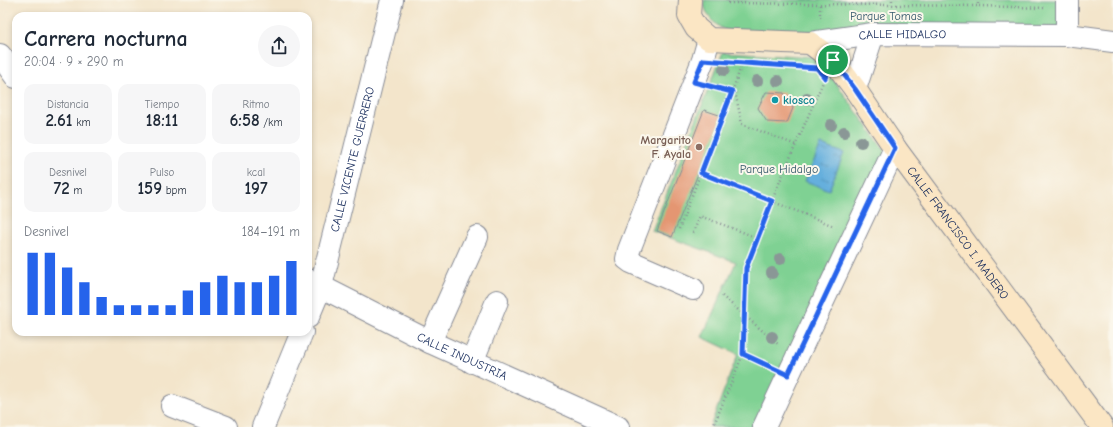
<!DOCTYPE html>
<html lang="es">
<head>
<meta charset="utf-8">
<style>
  :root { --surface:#fff; --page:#f6f6f7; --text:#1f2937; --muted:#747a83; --accent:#2563eb }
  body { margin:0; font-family:"Comic Neue",sans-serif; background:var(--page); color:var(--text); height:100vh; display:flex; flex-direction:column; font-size:15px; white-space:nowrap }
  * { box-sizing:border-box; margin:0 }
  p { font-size:13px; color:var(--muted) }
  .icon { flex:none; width:22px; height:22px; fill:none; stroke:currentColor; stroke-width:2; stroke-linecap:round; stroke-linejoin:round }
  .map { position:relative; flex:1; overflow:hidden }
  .sheet { position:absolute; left:12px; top:12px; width:300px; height:324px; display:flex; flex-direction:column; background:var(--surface); border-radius:12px; box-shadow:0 2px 6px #0003 }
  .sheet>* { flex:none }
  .pin { position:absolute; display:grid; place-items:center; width:34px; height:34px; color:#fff; margin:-17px; border:2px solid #fff; border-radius:50%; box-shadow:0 1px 4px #0007 }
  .round { display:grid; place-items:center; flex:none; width:42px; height:42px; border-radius:21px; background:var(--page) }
  .headline { display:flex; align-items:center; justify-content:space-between; height:68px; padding:0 12px }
  h1 { font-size:22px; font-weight:600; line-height:30px }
  .metrics { display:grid; grid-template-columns:repeat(3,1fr); gap:6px; height:68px; padding:4px 12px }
  .metrics div { display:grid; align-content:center; border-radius:10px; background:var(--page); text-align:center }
  .metrics b { font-size:17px; font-weight:600 }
  .metrics small { font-size:11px; font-weight:400 }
  .metrics p { font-size:11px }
  .chart { height:112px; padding:8px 12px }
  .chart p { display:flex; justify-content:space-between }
  .chart svg { width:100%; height:72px; margin-top:4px; stroke:var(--accent); stroke-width:6 }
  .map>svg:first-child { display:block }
</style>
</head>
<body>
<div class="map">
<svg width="1113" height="427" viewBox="0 0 1113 427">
  <defs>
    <pattern id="water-ripples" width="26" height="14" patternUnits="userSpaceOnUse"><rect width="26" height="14" fill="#65afdd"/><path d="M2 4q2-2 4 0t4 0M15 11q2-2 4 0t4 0" fill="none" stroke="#528fb6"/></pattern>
  </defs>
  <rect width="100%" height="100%" fill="#fbf7ec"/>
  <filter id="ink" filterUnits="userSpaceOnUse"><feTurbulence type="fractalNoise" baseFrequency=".025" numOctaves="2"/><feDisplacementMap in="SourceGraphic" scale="8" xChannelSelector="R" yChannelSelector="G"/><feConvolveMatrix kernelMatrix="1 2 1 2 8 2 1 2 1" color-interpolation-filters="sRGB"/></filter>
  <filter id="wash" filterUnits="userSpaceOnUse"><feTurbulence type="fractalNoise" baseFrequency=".012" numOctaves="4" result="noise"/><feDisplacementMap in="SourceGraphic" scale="16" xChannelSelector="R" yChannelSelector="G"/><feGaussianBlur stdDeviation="0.9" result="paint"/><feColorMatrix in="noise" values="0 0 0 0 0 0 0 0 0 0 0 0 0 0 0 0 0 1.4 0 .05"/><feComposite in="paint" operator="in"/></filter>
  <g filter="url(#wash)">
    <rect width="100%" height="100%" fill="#f3e5cb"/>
    <path fill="#7fd193" stroke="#4d8078" d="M 704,0 L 1068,0 L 1069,31 C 975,32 881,33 787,31 C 775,31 731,33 723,29 C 713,24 703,11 704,0 Z
      M 723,52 L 817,57 L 891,159 L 760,427 L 710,427 L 738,354 L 702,337 L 736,262 L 652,231 Z"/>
    <path fill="url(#water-ripples)" stroke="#406f9e" d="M 821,145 L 844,153 L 829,190 L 805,181 Z"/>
    <g id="blocks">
      <path fill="#e49672" d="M 766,92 L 784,93 L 793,108 L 787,123 L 767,122 L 758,108 Z
        M 704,110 L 722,116 L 672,237 L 657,231 Z"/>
    </g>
  </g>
  <g filter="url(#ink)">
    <use href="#blocks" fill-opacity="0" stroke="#878a94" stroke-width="1"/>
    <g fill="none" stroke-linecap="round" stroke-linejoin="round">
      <g stroke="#878a94" stroke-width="24">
        <g id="minor">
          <path d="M 1067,0 L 1067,35"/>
          <path id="s1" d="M 810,43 L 873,34 L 1067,35 L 1113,41"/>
          <path d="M 0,55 L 16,77"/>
          <path d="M 855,89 L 873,34"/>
          <path id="s2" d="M 308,280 L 430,342 L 618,427"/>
          <path d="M 693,289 L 631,262 L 627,259 L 629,250 L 703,60 L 709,39"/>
          <path id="s3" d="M 308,317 L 321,286 L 392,0"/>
          <path d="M 430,342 L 477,237"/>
          <path d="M 472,362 L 497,301"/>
          <path d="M 172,406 L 226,427"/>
          <path d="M 263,427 L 302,332"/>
          <path d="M 764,427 L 895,148"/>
        </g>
      </g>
      <g stroke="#878a94" stroke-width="24">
        <g id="secondary">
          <path id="s4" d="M 690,0 L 689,16 L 696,28 L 709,39 L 810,43 L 833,60 L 855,89 L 895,148 L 1102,427"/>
        </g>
      </g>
      <path stroke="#878a94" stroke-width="2.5" stroke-dasharray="1 3" stroke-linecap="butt" d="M 727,0 L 727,3 L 892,5 L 892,0
        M 820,5 L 820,20
        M 892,5 L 978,6 L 978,0
        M 979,6 L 1046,8
        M 771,65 L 806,67
        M 716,88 L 735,92 L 742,124 L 796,145
        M 701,173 L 834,226
        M 679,229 L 732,92 L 742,64
        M 693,233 L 700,216 L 758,238
        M 722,296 L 779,345
        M 743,354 L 770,367
        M 713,427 L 743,354 L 746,268 L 777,188 L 823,82"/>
      <use href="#minor" stroke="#fff" stroke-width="22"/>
      <use href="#secondary" stroke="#fbe6c4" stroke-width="22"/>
    </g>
    <g fill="#8a9796">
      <circle cx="724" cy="70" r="6"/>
      <circle cx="757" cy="81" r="6"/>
      <circle cx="778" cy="81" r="6"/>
      <circle cx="807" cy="99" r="6"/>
      <circle cx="831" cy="125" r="6"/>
      <circle cx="844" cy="132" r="6"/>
      <circle cx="861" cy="142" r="6"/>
      <circle cx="780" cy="259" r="6"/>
      <circle cx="772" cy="273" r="6"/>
      <circle cx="772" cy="337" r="6"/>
    </g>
  </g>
  <g fill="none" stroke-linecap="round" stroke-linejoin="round" filter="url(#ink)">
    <g stroke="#fff" stroke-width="8">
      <path id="route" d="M 703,60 L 817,68 L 825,78 L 833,60 L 855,89 L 895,148 L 788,375 L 743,354 L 746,268 L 772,201 L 701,173 L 732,92 L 694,82 Z"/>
    </g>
    <use href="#route" stroke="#2563eb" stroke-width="5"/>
  </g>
  <circle fill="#0f9aa8" stroke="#fbf7ec" stroke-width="1.5" cx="775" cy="100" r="4"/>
  <circle fill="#8d6e63" stroke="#fbf7ec" stroke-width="1.5" cx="699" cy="147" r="4"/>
  <g text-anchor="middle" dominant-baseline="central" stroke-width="4" stroke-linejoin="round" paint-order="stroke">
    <g font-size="12" fill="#34586b" stroke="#fbf7ec">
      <text x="886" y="16">Parque Tomas</text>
      <text x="779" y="169">Parque Hidalgo</text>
    </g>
    <g font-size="12" fill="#1b2f5e" stroke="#fbf7ec">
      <text stroke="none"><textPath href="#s1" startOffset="93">CALLE HIDALGO</textPath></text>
      <text stroke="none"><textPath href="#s3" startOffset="164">CALLE VICENTE GUERRERO</textPath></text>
      <text stroke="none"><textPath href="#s4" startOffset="390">CALLE FRANCISCO I. MADERO</textPath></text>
      <text stroke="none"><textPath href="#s2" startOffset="172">CALLE INDUSTRIA</textPath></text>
    </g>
    <g font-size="12" font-weight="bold" fill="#0d838f" stroke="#fbf7ec" text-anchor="start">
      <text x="783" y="100">kiosco</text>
    </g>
    <g font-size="12" font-weight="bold" fill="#785e54" stroke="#fbf7ec" text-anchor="end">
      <text x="691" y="140">Margarito<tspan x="691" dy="14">F. Ayala</tspan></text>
    </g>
  </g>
</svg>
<div class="pin" style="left:833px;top:60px;background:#1e9e55"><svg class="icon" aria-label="arrive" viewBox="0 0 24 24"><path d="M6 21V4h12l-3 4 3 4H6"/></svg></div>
<section class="sheet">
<div class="headline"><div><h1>Carrera nocturna</h1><p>20:04 · 9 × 290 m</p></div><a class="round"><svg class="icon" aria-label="share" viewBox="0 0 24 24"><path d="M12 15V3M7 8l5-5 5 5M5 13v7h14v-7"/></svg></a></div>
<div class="metrics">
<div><p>Distancia</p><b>2.61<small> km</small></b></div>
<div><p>Tiempo</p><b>18:11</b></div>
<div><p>Ritmo</p><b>6:58<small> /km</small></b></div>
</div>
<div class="metrics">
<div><p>Desnivel</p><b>72<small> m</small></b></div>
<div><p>Pulso</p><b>159<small> bpm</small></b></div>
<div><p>kcal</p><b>197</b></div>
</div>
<div class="chart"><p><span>Desnivel</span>184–191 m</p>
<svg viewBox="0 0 160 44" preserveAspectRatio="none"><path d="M5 44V6M15 44V6M25 44V15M35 44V24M45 44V33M55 44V38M65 44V38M75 44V38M85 44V38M95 44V29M105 44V24M115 44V20M125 44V24M135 44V24M145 44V20M155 44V11"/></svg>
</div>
</section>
</div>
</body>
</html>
